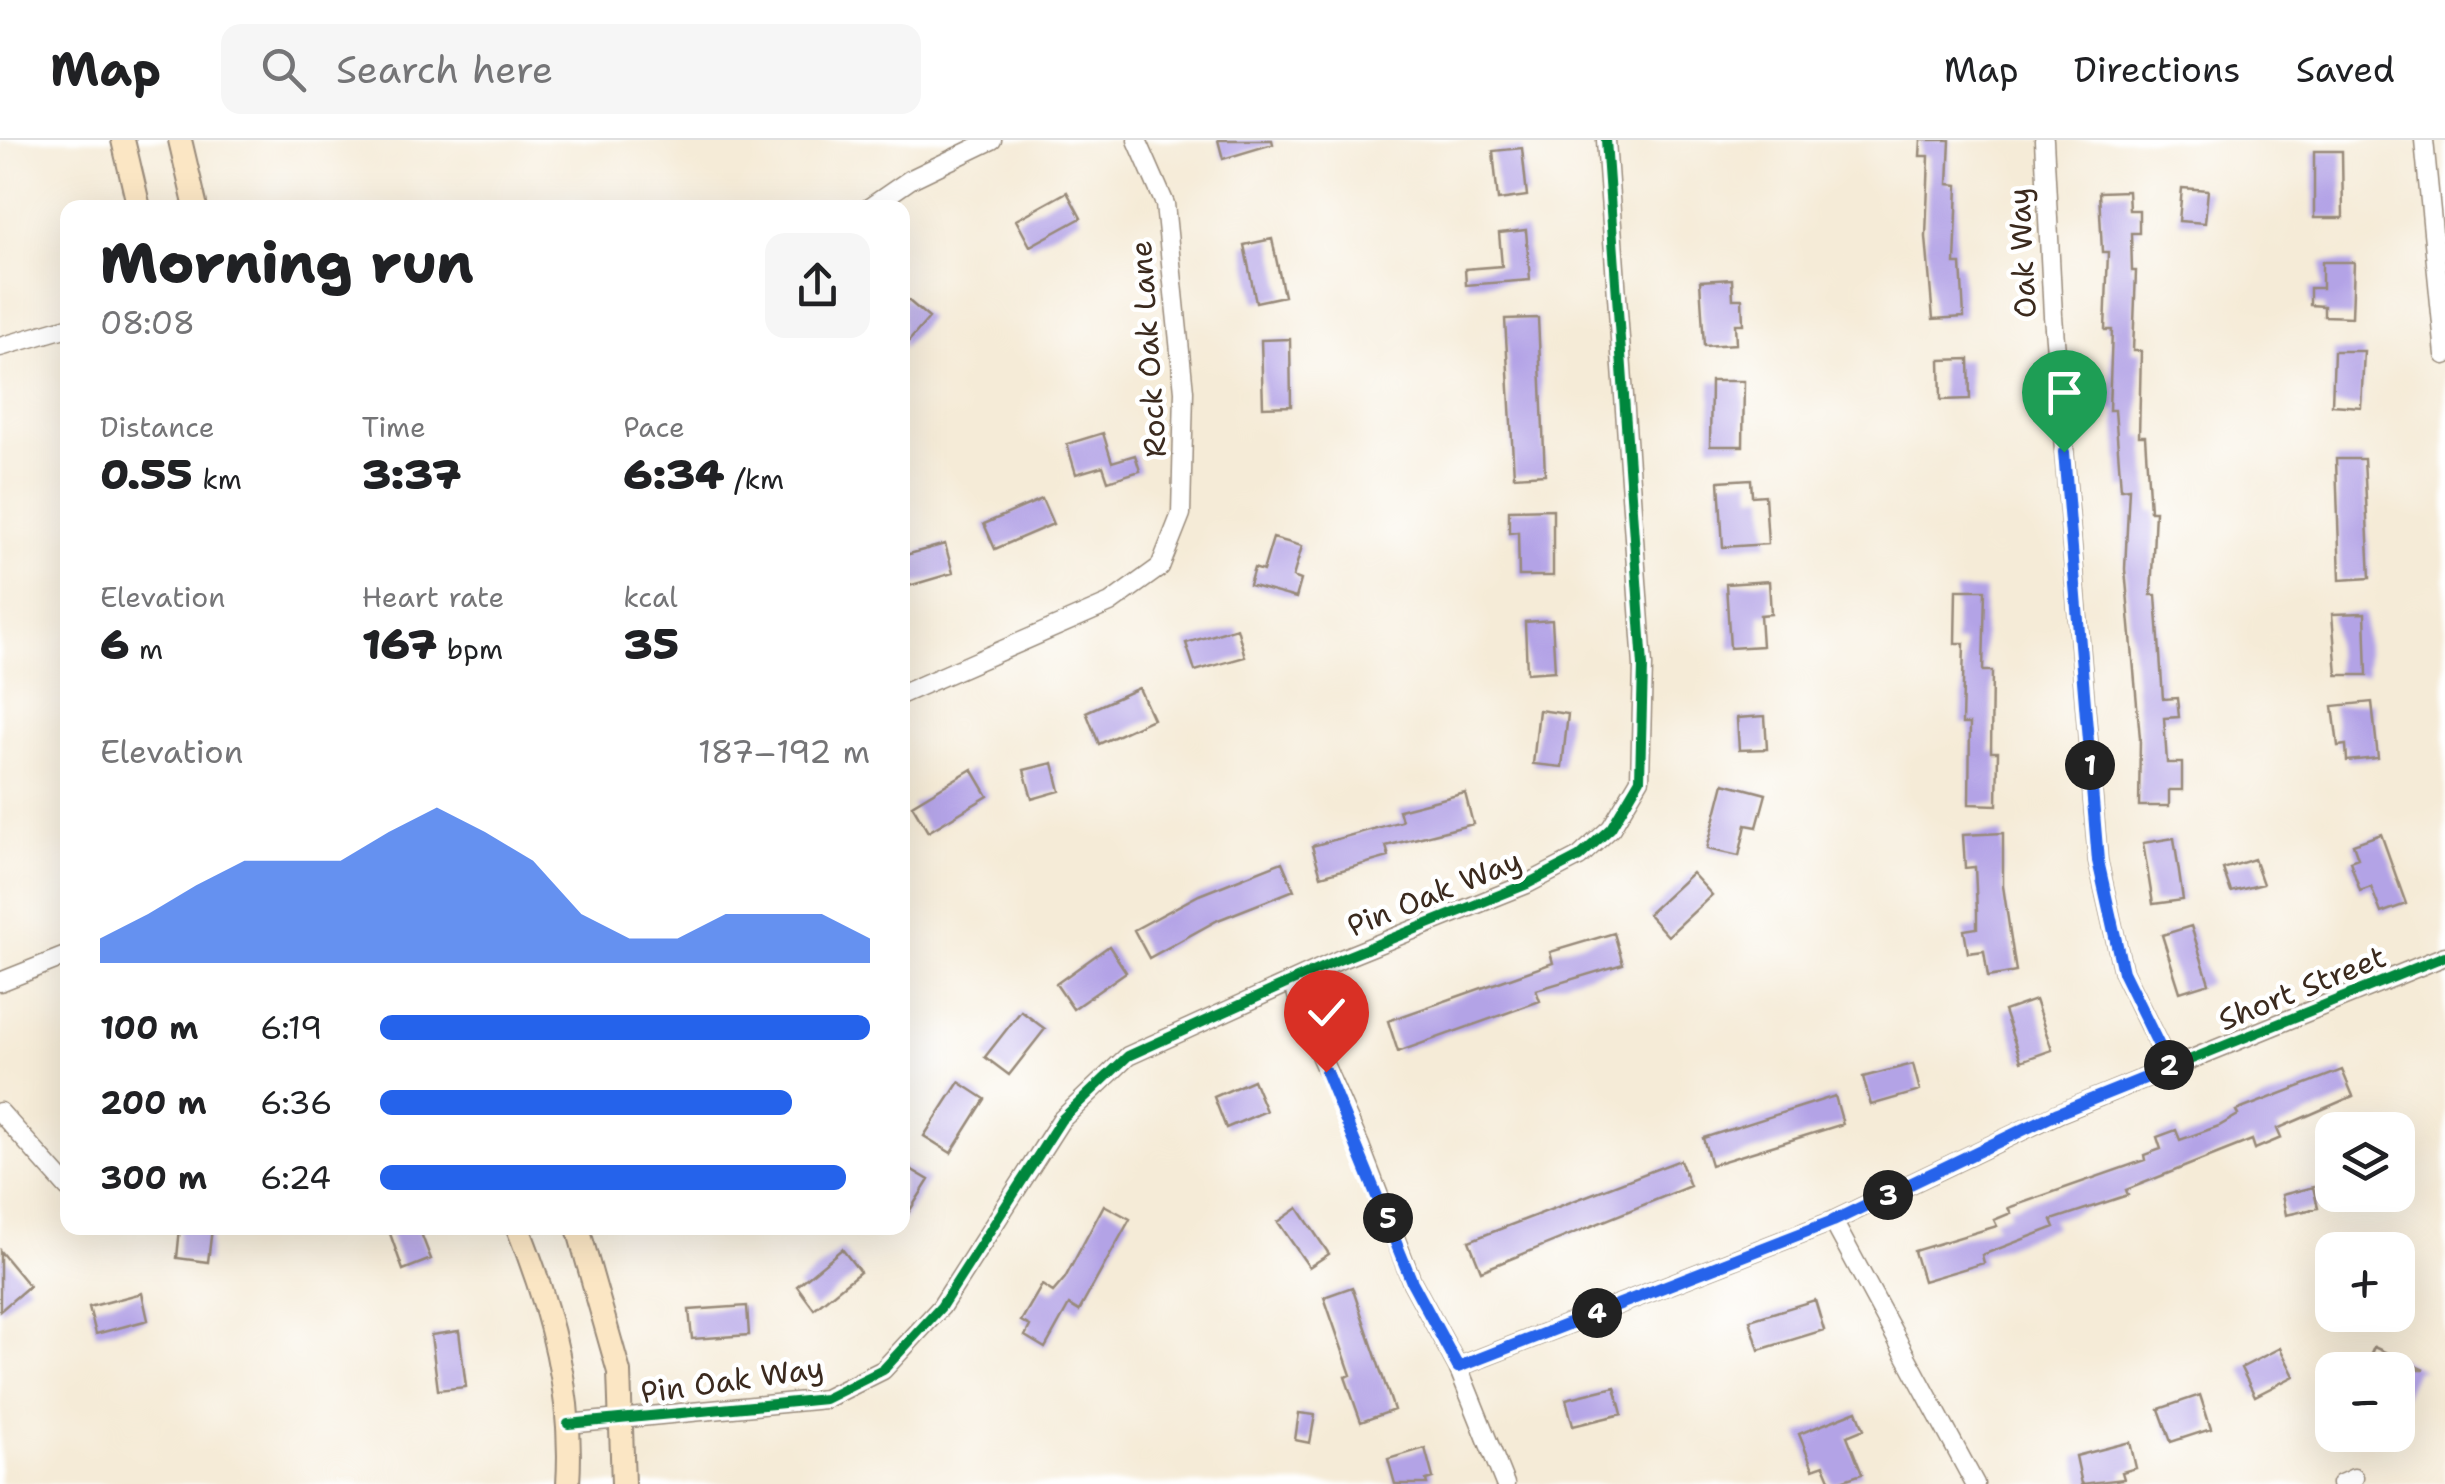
<!DOCTYPE html>
<html lang="en">
<head>
<meta charset="utf-8">
<style>
  :root { --surface:#fff; --page:#f6f6f6; --text:#202124; --muted:#757577; --line:#e0e0e0; --accent:#2563eb }
  body { margin:0; font-family:"Shantell Sans",sans-serif; background:var(--page); color:var(--text); height:100vh; display:flex; flex-direction:column; font-size:38px; white-space:nowrap }
  * { box-sizing:border-box; margin:0 }
  p { font-size:32px; color:var(--muted) }
  .icon { flex:none; width:55px; height:55px; fill:none; stroke:currentColor; stroke-width:2; stroke-linecap:round; stroke-linejoin:round }
  .map { position:relative; flex:1; overflow:hidden }
  .sheet { position:absolute; left:60px; top:60px; width:850px; height:1035px; display:flex; flex-direction:column; background:var(--surface); border-radius:20px; box-shadow:0 10px 40px #0002 }
  .sheet>* { flex:none }
  .buttons { position:absolute; left:2315px; top:972px; display:grid; gap:20px }
  .buttons a { display:grid; place-items:center; width:100px; height:100px; border-radius:20px; background:var(--surface); box-shadow:0 10px 40px #0002; font-size:50px }
  .pin { position:absolute; display:grid; place-items:center; width:85px; height:85px; color:#fff; margin:-102px -42px; border-radius:50% 50% 50% 0; rotate:-45deg; box-shadow:0 0 10px #0007 }
  .pin .icon { rotate:45deg }
  .km { position:absolute; width:50px; height:50px; margin:-25px; border-radius:50%; background:#222; color:#fff; font-size:28px; line-height:50px; text-align:center }
  .round { display:grid; place-items:center; flex:none; width:105px; height:105px; border-radius:20px; background:var(--page) }
  .headline { display:flex; align-items:center; justify-content:space-between; height:170px; padding:0 40px }
  h1 { font-size:55px; font-weight:800; line-height:75px }
  .figures { display:grid; grid-template-columns:repeat(3,1fr); gap:15px; height:170px; padding:10px 40px }
  .figures div { display:grid; align-content:center }
  .figures b { font-size:42px; font-weight:800 }
  .figures small { font-size:28px; font-weight:400 }
  .figures p { font-size:28px }
  .chart { height:280px; padding:20px 40px }
  .chart p { display:flex; justify-content:space-between }
  .chart svg { width:100%; height:180px; margin-top:10px; fill:var(--accent); opacity:.7 }
  ul { padding:0 40px; list-style:none; font-size:32px }
  li { display:grid; grid-template-columns:160px 120px 1fr; align-items:center; height:75px }
  li i { height:25px; border-radius:12px; background:var(--accent) }
  header { display:flex; align-items:center; gap:60px; box-sizing:border-box; height:140px; padding:0 50px; background:var(--surface); border-bottom:2px solid var(--line) }
  header strong { font-size:48px }
  nav { display:flex; gap:55px; margin-inline-start:auto; font-size:35px }
  .search { width:700px; height:90px; background:var(--page); display:flex; align-items:center; gap:25px; box-sizing:border-box; padding:0 35px; border-radius:20px; color:var(--muted); font-size:38px }
  .map>svg:first-child { display:block }
</style>
</head>
<body>
<header>
<strong>Map</strong>
<div class="search"><svg class="icon" aria-label="search" viewBox="0 0 24 24"><circle cx="10" cy="10" r="6"/><path d="M15 15l6 6"/></svg>Search here</div>
<nav><a>Map</a><a>Directions</a><a>Saved</a></nav>
</header>
<div class="map">
<svg width="2445" height="1344" viewBox="0 0 2445 1344">
  <rect width="100%" height="100%" fill="#fff"/>
  <filter id="ink" filterUnits="userSpaceOnUse"><feTurbulence type="fractalNoise" baseFrequency=".01" numOctaves="2"/><feDisplacementMap in="SourceGraphic" scale="20" xChannelSelector="R" yChannelSelector="G"/><feConvolveMatrix kernelMatrix="1 2 1 2 8 2 1 2 1" color-interpolation-filters="sRGB"/></filter>
  <filter id="wash" filterUnits="userSpaceOnUse"><feTurbulence type="fractalNoise" baseFrequency=".0048" numOctaves="4" result="noise"/><feDisplacementMap in="SourceGraphic" scale="40" xChannelSelector="R" yChannelSelector="G"/><feGaussianBlur stdDeviation="2.25" result="paint"/><feColorMatrix in="noise" values="0 0 0 0 0 0 0 0 0 0 0 0 0 0 0 0 0 1.4 0 .05"/><feComposite in="paint" operator="in"/></filter>
  <g filter="url(#wash)">
    <rect width="100%" height="100%" fill="#f5ebd7"/>
    <g id="blocks">
      <path fill="#b3a3e6" d="M 1218,0 L 1272,0 L 1273,4 L 1223,19 Z
        M 1921,0 L 1950,0 L 1948,44 L 1958,45 L 1955,124 L 1961,124 L 1964,177 L 1933,179 L 1926,97 L 1929,16 L 1920,16 Z
        M 1522,8 L 1527,56 L 1498,60 L 1493,11 Z
        M 2314,11 L 2342,11 L 2343,78 L 2314,78 Z
        M 2182,48 L 2208,50 L 2205,83 L 2179,81 Z
        M 2128,51 L 2129,70 L 2139,70 L 2139,93 L 2131,93 L 2132,131 L 2136,131 L 2133,211 L 2141,211 L 2139,296 L 2145,296 L 2150,371 L 2155,371 L 2151,455 L 2156,455 L 2163,559 L 2177,558 L 2179,577 L 2164,578 L 2167,623 L 2182,623 L 2182,650 L 2169,650 L 2169,666 L 2139,666 L 2140,598 L 2125,429 L 2129,348 L 2121,349 L 2115,270 L 2109,270 L 2112,190 L 2105,190 L 2108,112 L 2102,112 L 2099,52 Z
        M 1067,52 L 1081,78 L 1030,106 L 1016,80 Z
        M 1526,90 L 1530,140 L 1466,145 L 1465,129 L 1502,126 L 1499,93 Z
        M 1272,99 L 1284,156 L 1256,162 L 1244,105 Z
        M 2322,122 L 2354,122 L 2352,177 L 2324,176 L 2324,166 L 2310,165 L 2310,148 L 2322,148 Z
        M 1732,139 L 1733,159 L 1742,159 L 1743,184 L 1735,184 L 1736,204 L 1704,206 L 1700,141 Z
        M 902,155 L 929,178 L 902,209 Z
        M 1538,178 L 1545,334 L 1514,336 L 1505,179 Z
        M 1290,199 L 1291,266 L 1263,267 L 1261,200 Z
        M 2334,211 L 2364,211 L 2361,267 L 2332,265 Z
        M 1969,219 L 1970,259 L 1941,260 L 1940,220 Z
        M 1711,241 L 1744,241 L 1743,306 L 1710,306 Z
        M 1103,293 L 1112,322 L 1135,315 L 1140,331 L 1108,341 L 1103,326 L 1076,334 L 1067,304 Z
        M 2336,319 L 2364,319 L 2370,438 L 2340,440 Z
        M 1751,339 L 1752,356 L 1765,355 L 1768,404 L 1723,407 L 1719,341 Z
        M 1042,359 L 1053,384 L 995,409 L 984,384 Z
        M 1553,369 L 1553,436 L 1519,436 L 1518,392 L 1509,393 L 1509,370 Z
        M 1273,398 L 1302,406 L 1293,437 L 1301,440 L 1296,458 L 1249,445 L 1254,428 L 1263,431 Z
        M 945,404 L 953,433 L 902,448 L 902,416 Z
        M 1769,441 L 1771,474 L 1760,475 L 1762,506 L 1730,508 L 1726,444 Z
        M 1956,450 L 1985,450 L 1983,531 L 1992,531 L 1991,612 L 1998,612 L 1997,665 L 1969,664 L 1970,584 L 1962,584 L 1964,503 L 1955,503 Z
        M 2365,473 L 2367,535 L 2337,535 L 2332,474 Z
        M 1552,480 L 1555,531 L 1527,533 L 1525,482 Z
        M 1237,488 L 1245,517 L 1195,531 L 1186,503 Z
        M 1139,548 L 1153,579 L 1099,604 L 1086,572 Z
        M 2372,562 L 2378,618 L 2347,621 L 2346,605 L 2338,606 L 2333,566 Z
        M 1539,570 L 1568,574 L 1562,627 L 1533,624 Z
        M 1765,576 L 1767,609 L 1739,610 L 1737,578 Z
        M 1053,623 L 1060,651 L 1032,659 L 1024,630 Z
        M 972,629 L 988,656 L 928,692 L 912,665 Z
        M 1724,643 L 1766,654 L 1757,687 L 1746,685 L 1739,716 L 1707,709 Z
        M 1465,653 L 1473,684 L 1386,706 L 1389,717 L 1321,736 L 1312,706 L 1402,681 L 1399,670 Z
        M 2003,693 L 2003,746 L 2016,832 L 1988,837 L 1984,811 L 1968,813 L 1964,790 L 1977,788 L 1977,772 L 1975,727 L 1965,728 L 1963,695 Z
        M 2381,694 L 2406,764 L 2381,773 L 2371,747 L 2360,751 L 2350,721 L 2358,718 L 2353,704 Z
        M 2174,698 L 2183,760 L 2153,764 L 2143,703 Z
        M 2254,719 L 2263,744 L 2231,752 L 2223,729 Z
        M 1282,722 L 1294,750 L 1218,780 L 1149,818 L 1134,790 L 1199,755 Z
        M 1692,733 L 1712,755 L 1668,796 L 1648,774 Z
        M 2191,786 L 2209,843 L 2180,852 L 2162,795 Z
        M 1614,793 L 1623,824 L 1536,850 L 1540,861 L 1398,912 L 1388,881 L 1553,823 L 1550,812 Z
        M 1109,806 L 1126,832 L 1073,869 L 1056,844 Z
        M 2035,860 L 2052,910 L 2021,921 L 2004,871 Z
        M 1021,871 L 1045,889 L 1009,935 L 985,917 Z
        M 1913,924 L 1920,951 L 1871,965 L 1863,937 Z
        M 2342,930 L 2353,956 L 2277,989 L 2281,998 L 2255,1009 L 2252,1000 L 2126,1050 L 2128,1055 L 2052,1080 L 2055,1087 L 1982,1115 L 1984,1123 L 1923,1141 L 1914,1111 L 1997,1086 L 1994,1080 L 2011,1073 L 2008,1068 L 2145,1020 L 2144,1015 L 2161,1009 L 2157,997 L 2176,990 L 2180,1000 L 2219,986 L 2238,975 L 2236,971 Z
        M 1253,940 L 1266,971 L 1226,988 L 1214,957 Z
        M 959,942 L 985,959 L 951,1013 L 924,996 Z
        M 1835,956 L 1843,984 L 1711,1025 L 1703,998 Z
        M 1680,1020 L 1690,1046 L 1481,1131 L 1469,1101 Z
        M 902,1024 L 929,1040 L 902,1083 Z
        M 2313,1047 L 2318,1068 L 2286,1075 L 2282,1055 Z
        M 1104,1065 L 1130,1079 L 1079,1171 L 1069,1165 L 1045,1208 L 1025,1196 L 1030,1186 L 1021,1181 L 1042,1145 L 1053,1152 L 1065,1138 Z
        M 1298,1068 L 1329,1114 L 1309,1127 L 1278,1082 Z
        M 180,1088 L 212,1088 L 208,1122 L 177,1118 Z
        M 388,1088 L 419,1088 L 431,1119 L 403,1130 Z
        M 842,1109 L 860,1132 L 814,1169 L 797,1146 Z
        M 0,1111 L 29,1146 L 0,1171 Z
        M 1352,1147 L 1394,1270 L 1361,1282 L 1345,1237 L 1351,1235 L 1324,1157 Z
        M 142,1153 L 148,1180 L 96,1194 L 89,1167 Z
        M 1815,1160 L 1824,1190 L 1759,1210 L 1750,1180 Z
        M 747,1166 L 749,1195 L 692,1199 L 689,1170 Z
        M 459,1191 L 466,1247 L 438,1250 L 431,1195 Z
        M 2374,1207 L 2424,1230 L 2416,1230 L 2398,1271 L 2398,1230 L 2364,1230 Z
        M 2280,1208 L 2294,1236 L 2255,1256 L 2241,1228 Z
        M 1615,1247 L 1622,1274 L 1573,1286 L 1566,1259 Z
        M 2200,1255 L 2211,1289 L 2171,1302 L 2159,1269 Z
        M 1857,1271 L 1864,1289 L 1847,1296 L 1862,1334 L 1832,1344 L 1824,1325 L 1813,1329 L 1799,1294 Z
        M 1299,1273 L 1315,1275 L 1310,1303 L 1295,1300 Z
        M 2130,1302 L 2136,1328 L 2122,1332 L 2124,1339 L 2082,1344 L 2076,1316 Z
        M 1425,1308 L 1433,1338 L 1426,1340 L 1427,1344 L 1395,1344 L 1388,1319 Z"/>
    </g>
  </g>
  <g filter="url(#ink)">
    <use href="#blocks" fill-opacity="0" stroke="#988a7a" stroke-width="2.5"/>
    <g fill="none" stroke-linecap="round" stroke-linejoin="round">
      <g stroke="#988a7a" stroke-width="21">
        <path id="street" d="M 2044,0 L 2053,176 L 2098,721 L 2123,832 L 2170,928
          M 2424,0 L 2445,215
          M 869,68 L 911,39 L 992,0
          M 0,207 L 68,187
          M 902,554 L 1110,463 L 1160,427 L 1181,374 L 1184,251 L 1165,64 L 1137,0
          M 0,842 L 68,815
          M 1294,843 L 1301,872 L 1360,1006 L 1412,1142 L 1458,1227 L 1505,1344
          M 0,972 L 68,1048
          M 1833,1081 L 1975,1344
          M 1458,1227 L 1833,1081 L 2059,973 L 2445,816
          M 568,1284 L 825,1259 L 883,1230 L 941,1167 L 1061,980 L 1128,916 L 1341,819 L 1527,744 L 1579,717 L 1611,688 L 1640,639 L 1643,526 L 1606,0
          M 2341,1344 L 2354,1338"/>
      </g>
      <g stroke="#988a7a" stroke-width="26">
        <path id="secondary" d="M 123,0 L 139,68
          M 180,0 L 196,68
          M 518,1088 C 551,1170 574,1255 568,1344
          M 578,1088 L 619,1232 L 623,1344"/>
      </g>
      <use href="#street" stroke="#fff" stroke-width="18"/>
      <use href="#secondary" stroke="#fbe6c4" stroke-width="22"/>
      <g stroke="#fff" stroke-width="16">
        <path id="cycleway" d="M 1458,1227 L 1833,1081 L 2059,973 L 2445,816
          M 568,1284 L 825,1259 L 883,1230 L 941,1167 L 1061,980 L 1128,916 L 1341,819 L 1527,744 L 1579,717 L 1611,688 L 1640,639 L 1643,526 L 1606,0"/>
      </g>
      <use href="#cycleway" stroke="#00873e" stroke-width="10"/>
    </g>
  </g>
  <g fill="none" stroke-linecap="round" stroke-linejoin="round" filter="url(#ink)">
    <g stroke="#fff" stroke-width="20">
      <path id="route" d="M 1326,932 L 1412,1142 L 1458,1227 L 1833,1081 L 2058,973 L 2170,928 L 2123,832 L 2098,721 L 2064,312"/>
    </g>
    <use href="#route" stroke="#2563eb" stroke-width="12"/>
  </g>
  <g text-anchor="middle" dominant-baseline="central" stroke-width="9" stroke-linejoin="round" paint-order="stroke">
    <g font-size="30" fill="#3b2a1e" stroke="#fff">
      <text transform="translate(2022 113) rotate(-93)">Oak Way</text>
      <text transform="translate(1148 209) rotate(-94)">Rock Oak Lane</text>
      <text transform="translate(1434 753) rotate(-22)">Pin Oak Way</text>
      <text transform="translate(2302 848) rotate(-22)">Short Street</text>
      <text transform="translate(732 1240) rotate(-8)">Pin Oak Way</text>
    </g>
  </g>
</svg>
<div class="buttons">
<a><svg class="icon" aria-label="layers" viewBox="0 0 24 24"><path d="M12 4l9 5-9 5-9-5zM3 14l9 5 9-5"/></svg></a>
<a>+</a>
<a>−</a>
</div>
<div class="pin" style="left:2064px;top:312px;background:#1e9e55"><svg class="icon" aria-label="arrive" viewBox="0 0 24 24"><path d="M6 21V4h12l-3 4 3 4H6"/></svg></div>
<div class="pin" style="left:1326px;top:932px;background:#d93025"><svg class="icon" aria-label="check" viewBox="0 0 24 24"><path d="M5 12l5 5 9-10"/></svg></div>
<b class="km" style="left:2090px;top:625px">1</b>
<b class="km" style="left:2169px;top:925px">2</b>
<b class="km" style="left:1888px;top:1055px">3</b>
<b class="km" style="left:1597px;top:1173px">4</b>
<b class="km" style="left:1388px;top:1078px">5</b>
<section class="sheet">
<div class="headline"><div><h1>Morning run</h1><p>08:08</p></div><a class="round"><svg class="icon" aria-label="share" viewBox="0 0 24 24"><path d="M12 15V3M7 8l5-5 5 5M5 13v7h14v-7"/></svg></a></div>
<div class="figures">
<div><p>Distance</p><b>0.55<small> km</small></b></div>
<div><p>Time</p><b>3:37</b></div>
<div><p>Pace</p><b>6:34<small> /km</small></b></div>
</div>
<div class="figures">
<div><p>Elevation</p><b>6<small> m</small></b></div>
<div><p>Heart rate</p><b>167<small> bpm</small></b></div>
<div><p>kcal</p><b>35</b></div>
</div>
<div class="chart"><p><span>Elevation</span>187–192 m</p>
<svg viewBox="0 0 160 44" preserveAspectRatio="none"><path d="M0 44V38L10 32L20 25L30 19L40 19L50 19L60 12L70 6L80 12L90 19L100 32L110 38L120 38L130 32L140 32L150 32L160 38V44z"/></svg>
</div>
<ul>
<li><b>100 m</b>6:19<i style="width:100%"></i></li>
<li><b>200 m</b>6:36<i style="width:84%"></i></li>
<li><b>300 m</b>6:24<i style="width:95%"></i></li>
</ul>
</section>
</div>
</body>
</html>
